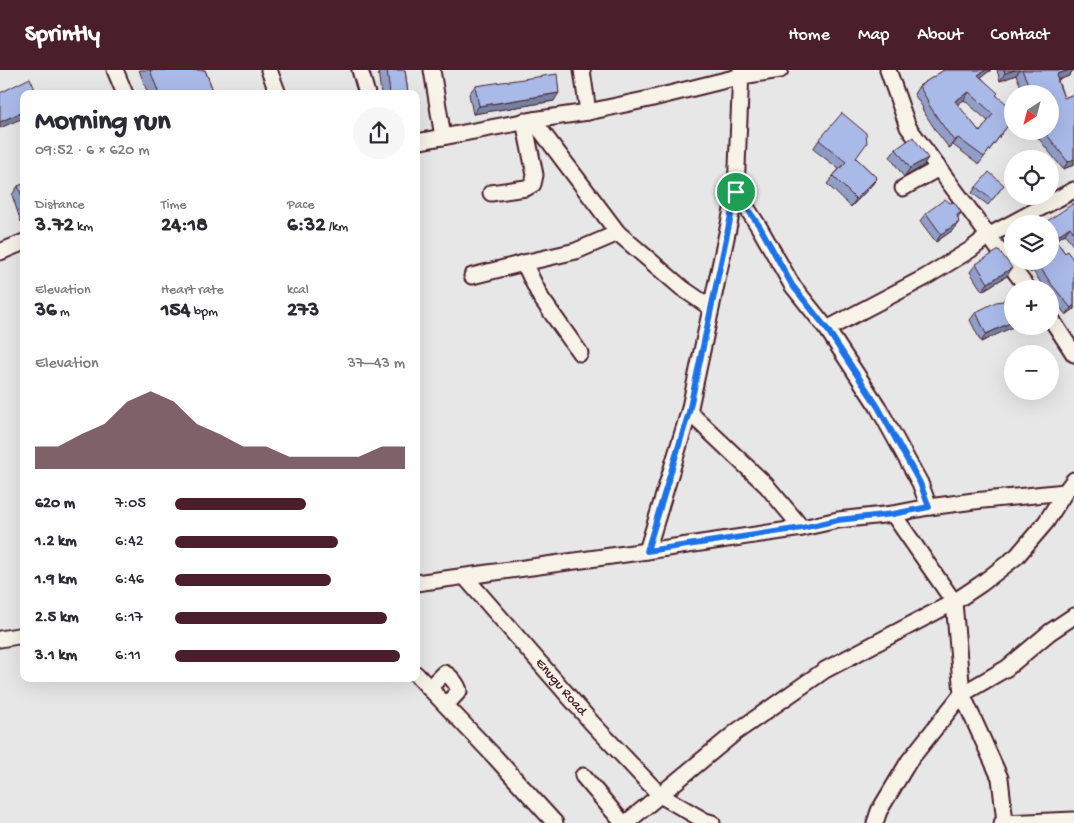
<!DOCTYPE html>
<html lang="en">
<head>
<meta charset="utf-8">
<style>
  :root { --surface:#fff; --page:#f7f7f7; --text:#2b2b33; --muted:#7c7c81; --accent:#4a1f2b }
  body { margin:0; font-family:"Gochi Hand",sans-serif; background:var(--page); color:var(--text); height:100vh; display:flex; flex-direction:column; font-size:19px; white-space:nowrap }
  * { box-sizing:border-box; margin:0 }
  p { font-size:16px; color:var(--muted) }
  .icon { flex:none; width:28px; height:28px; fill:none; stroke:currentColor; stroke-width:2; stroke-linecap:round; stroke-linejoin:round }
  .map { position:relative; flex:1; overflow:hidden }
  .sheet { position:absolute; left:20px; top:20px; width:400px; height:592px; display:flex; flex-direction:column; background:var(--surface); border-radius:10px; box-shadow:0 5px 20px #0002 }
  .sheet>* { flex:none }
  .needle { width:32px; rotate:216deg }
  .controls { position:absolute; left:1004px; top:15px; display:grid; gap:10px }
  .controls a { display:grid; place-items:center; width:55px; height:55px; border-radius:50%; background:var(--surface); box-shadow:0 5px 20px #0002; font-size:25px }
  .pin { position:absolute; display:grid; place-items:center; width:42px; height:42px; color:#fff; margin:-21px; border:2px solid #fff; border-radius:50%; box-shadow:0 1px 5px #0007 }
  .round { display:grid; place-items:center; flex:none; width:52px; height:52px; border-radius:26px; background:var(--page) }
  .head { display:flex; align-items:center; justify-content:space-between; height:85px; padding:0 15px }
  h1 { font-size:28px; font-weight:800; line-height:38px }
  .figures { display:grid; grid-template-columns:repeat(3,1fr); gap:8px; height:85px; padding:5px 15px }
  .figures div { display:grid; align-content:center }
  .figures b { font-size:21px; font-weight:800 }
  .figures small { font-size:14px; font-weight:400 }
  .figures p { font-size:14px }
  .chart { height:140px; padding:10px 15px }
  .chart p { display:flex; justify-content:space-between }
  .chart svg { width:100%; height:90px; margin-top:5px; fill:var(--accent); opacity:.7 }
  ul { padding:0 15px; list-style:none; font-size:16px }
  li { display:grid; grid-template-columns:80px 60px 1fr; align-items:center; height:38px }
  li i { height:12px; border-radius:6px; background:var(--accent) }
  header { display:flex; align-items:center; gap:30px; box-sizing:border-box; height:70px; padding:0 25px; background:var(--accent); color:#fff }
  header strong { font-size:24px }
  nav { display:flex; gap:28px; margin-inline-start:auto; font-size:18px }
  .map>svg:first-child { display:block }
</style>
</head>
<body>
<header>
<strong>Sprintly</strong>
<nav><a>Home</a><a>Map</a><a>About</a><a>Contact</a></nav>
</header>
<div class="map">
<svg width="1074" height="753" viewBox="0 0 1074 753">
  <rect width="100%" height="100%" fill="#e7e7e8"/>
  <filter id="ink" filterUnits="userSpaceOnUse"><feTurbulence type="fractalNoise" baseFrequency=".02" numOctaves="2"/><feDisplacementMap in="SourceGraphic" scale="10" xChannelSelector="R" yChannelSelector="G"/><feConvolveMatrix kernelMatrix="1 2 1 2 8 2 1 2 1" color-interpolation-filters="sRGB"/></filter>
  <g filter="url(#ink)">
    <g fill="none" stroke-linecap="round" stroke-linejoin="round">
      <g stroke="#4a1f2b" stroke-width="19">
        <g id="minor">
          <path d="M 115,0 L 125,24"/>
          <path d="M 269,0 L 278,24"/>
          <path d="M 360,0 L 367,24"/>
          <path d="M 432,0 L 443,67"/>
          <path d="M 582,0 L 588,42"/>
          <path d="M 888,0 L 908,57 L 1028,219"/>
          <path d="M 533,50 L 618,163 L 682,218 L 711,238"/>
          <path d="M 416,72 L 533,50 L 588,42 L 649,29 L 742,6 L 780,0"/>
          <path d="M 903,118 L 939,98"/>
          <path d="M 736,121 L 759,157 L 792,215 L 827,259 L 878,337 L 920,413 L 929,437"/>
          <path d="M 491,123 L 526,118 L 533,114 L 535,105 L 524,51"/>
          <path d="M 0,182 L 24,172"/>
          <path d="M 524,193 L 541,228 L 580,283"/>
          <path d="M 472,206 L 524,193 L 576,181 L 618,163"/>
          <path d="M 1050,247 L 1074,284"/>
          <path d="M 827,259 L 924,208 L 970,180 L 988,166 L 1074,120"/>
          <path d="M 689,342 L 766,415 L 802,458"/>
          <path d="M 893,444 L 954,532 L 962,624 L 1000,708 L 1005,752"/>
          <path d="M 647,481 L 689,342 L 736,121 L 741,0"/>
          <path id="s1" d="M 465,507 L 592,653 L 660,725 L 705,751 L 712,753"/>
          <path d="M 416,513 L 647,481 L 802,458 L 838,450 L 893,444 L 929,437 L 974,431 L 1065,422"/>
          <path d="M 0,569 L 24,565"/>
          <path d="M 416,604 L 495,687 L 555,753"/>
          <path d="M 429,618 L 444,603 C 450,605 458,615 459,621 L 446,635"/>
          <path d="M 583,706 L 623,753"/>
          <path d="M 626,753 L 736,662 L 825,600 L 954,532 L 981,514 L 1017,486 L 1046,452 L 1065,422 L 1074,410"/>
          <path d="M 875,753 L 879,741 L 909,691 L 962,624 L 1007,598 L 1050,562 L 1074,546"/>
          <path d="M 1002,753 L 1074,750"/>
        </g>
      </g>
      <use href="#minor" stroke="#f7f3e8" stroke-width="15"/>
    </g>
    <path fill="#919fc8" stroke="#4a1f2b" fill-rule="evenodd" d="M 139,0 L 205,0 L 214,23 L 148,24 Z
      M 378,0 L 405,0 L 408,24 L 381,24 Z
      M 944,0 L 991,0 L 981,7 L 997,26 L 1012,50 L 979,94 L 953,75 L 949,78 L 936,61 L 922,39 L 923,38 L 914,24 L 919,16 ZM 964,30 L 988,51 L 980,62 L 957,34 Z
      M 997,0 L 1073,0 L 1069,6 L 1058,10 L 1064,28 L 1074,24 L 1074,95 L 1063,99 L 1035,64 L 1031,65 L 1029,61 L 1050,61 L 1050,24 L 1024,24 L 1016,5 L 1000,11 Z
      M 475,16 L 554,31 L 473,44 L 469,24 Z
      M 24,24 L 24,56 L 21,49 Z
      M 819,70 L 856,88 L 877,108 L 871,116 L 851,137 L 827,114 L 833,106 L 839,99 L 813,79 Z
      M 896,79 L 922,97 L 904,107 L 890,87 Z
      M 24,114 L 24,151 L 21,152 L 12,125 L 18,116 Z
      M 976,117 L 1000,120 L 988,135 L 972,123 Z
      M 1074,133 L 1074,177 L 1065,164 L 1056,170 L 1065,183 L 1074,191 L 1074,239 L 1066,245 L 1050,225 L 1050,219 L 1045,219 L 1033,201 L 1031,203 L 1022,191 L 1050,191 L 1050,154 Z
      M 961,142 L 958,148 L 953,160 L 936,172 L 920,151 L 926,143 Z
      M 976,194 L 1007,206 L 982,221 L 970,202 Z
      M 1003,231 L 1012,256 L 981,272 L 970,250 L 976,242 Z"/>
    <path fill="#7682a2" stroke="#4a1f2b" d="M 986,0 L 991,0 L 973,13 L 978,5 Z
      M 1015,0 L 1020,0 L 1016,5 L 1000,11 L 1005,3 Z
      M 1070,0 L 1073,0 L 1069,6 L 1052,12 L 1057,4 Z
      M 969,22 L 964,30 L 950,39 L 955,31 Z
      M 559,23 L 554,31 L 473,44 L 479,36 Z
      M 24,41 L 24,44 L 21,49 L 0,58 L 0,52 Z
      M 1034,61 L 1037,61 L 1035,64 L 1031,65 Z
      M 958,68 L 953,75 L 949,78 L 954,71 Z
      M 928,88 L 922,97 L 904,107 L 910,98 Z
      M 1074,89 L 1074,95 L 1063,99 L 1068,92 Z
      M 877,108 L 871,116 L 851,137 L 856,129 Z
      M 959,152 L 953,160 L 936,172 L 941,164 Z
      M 1070,157 L 1065,164 L 1050,174 L 1054,168 Z
      M 1012,198 L 1007,206 L 982,221 L 988,213 Z
      M 1074,235 L 1074,239 L 1066,245 L 1071,238 Z
      M 1012,252 L 1012,256 L 1015,256 L 981,272 L 986,264 Z"/>
    <path fill="#a9b9e8" stroke="#4a1f2b" fill-rule="evenodd" d="M 150,0 L 205,0 L 214,23 L 159,24 Z
      M 387,0 L 405,0 L 408,24 L 390,24 Z
      M 944,0 L 986,0 L 978,5 L 998,23 L 996,25 L 1012,38 L 1012,50 L 984,87 L 958,68 L 954,71 L 941,53 L 927,32 L 928,31 L 919,16 ZM 969,22 L 993,44 L 980,62 L 955,31 Z
      M 1004,0 L 1015,0 L 1005,3 Z
      M 1022,0 L 1070,0 L 1057,4 L 1058,12 L 1064,28 L 1074,24 L 1074,89 L 1068,92 L 1044,61 L 1050,61 L 1050,24 L 1030,24 L 1032,23 Z
      M 557,4 L 559,23 L 479,36 L 475,16 Z
      M 30,8 L 37,24 L 24,24 L 24,41 L 0,52 L 0,23 Z
      M 842,43 L 866,63 L 867,73 L 856,88 L 877,108 L 856,129 L 833,106 L 846,92 L 819,70 Z
      M 913,67 L 928,88 L 910,98 L 896,79 Z
      M 989,102 L 1004,115 L 992,130 L 976,117 Z
      M 24,114 L 24,132 L 18,116 Z
      M 945,129 L 950,133 L 954,132 L 961,142 L 957,145 L 959,152 L 941,164 L 926,143 Z
      M 1074,133 L 1074,163 L 1070,157 L 1054,168 L 1065,183 L 1067,181 L 1074,191 L 1074,235 L 1071,238 L 1052,215 L 1038,194 L 1036,196 L 1032,191 L 1050,191 L 1050,154 L 1043,154 Z
      M 999,180 L 1012,198 L 988,213 L 976,194 Z
      M 1025,215 L 1029,219 L 1017,219 Z
      M 1012,221 L 1012,252 L 986,264 L 976,242 L 996,232 L 1003,231 L 1010,222 Z"/>
  </g>
  <g fill="none" stroke-linecap="round" stroke-linejoin="round" filter="url(#ink)">
    <g stroke="#fff" stroke-width="10">
      <path id="route" d="M 736,122 L 760,157 L 792,215 L 827,259 L 878,337 L 920,413 L 929,437 L 893,444 L 838,450 L 802,458 L 647,481 L 689,342 Z"/>
    </g>
    <use href="#route" stroke="#1a73e8" stroke-width="6"/>
  </g>
  <g text-anchor="middle" dominant-baseline="central" stroke-width="4" stroke-linejoin="round" paint-order="stroke">
    <g font-size="14" fill="#4a1f2b" stroke="#f7f3e8">
      <text stroke="none"><textPath href="#s1" startOffset="146">Enugu Road</textPath></text>
    </g>
  </g>
</svg>
<div class="controls">
<a><svg class="needle" viewBox="-14 -14 28 28"><path d="M0-13l5 13h-10z" fill="#e53935"/><path d="M0 13l5-13h-10z" fill="#7c7c81"/></svg></a>
<a><svg class="icon" aria-label="locate" viewBox="0 0 24 24"><circle cx="12" cy="12" r="6"/><path d="M12 2v4M12 18v4M2 12h4M18 12h4"/></svg></a>
<a><svg class="icon" aria-label="layers" viewBox="0 0 24 24"><path d="M12 4l9 5-9 5-9-5zM3 14l9 5 9-5"/></svg></a>
<a>+</a>
<a>−</a>
</div>
<div class="pin" style="left:736px;top:122px;background:#1e9e55"><svg class="icon" aria-label="arrive" viewBox="0 0 24 24"><path d="M6 21V4h12l-3 4 3 4H6"/></svg></div>
<section class="sheet">
<div class="head"><div><h1>Morning run</h1><p>09:52 · 6 × 620 m</p></div><a class="round"><svg class="icon" aria-label="share" viewBox="0 0 24 24"><path d="M12 15V3M7 8l5-5 5 5M5 13v7h14v-7"/></svg></a></div>
<div class="figures">
<div><p>Distance</p><b>3.72<small> km</small></b></div>
<div><p>Time</p><b>24:18</b></div>
<div><p>Pace</p><b>6:32<small> /km</small></b></div>
</div>
<div class="figures">
<div><p>Elevation</p><b>36<small> m</small></b></div>
<div><p>Heart rate</p><b>154<small> bpm</small></b></div>
<div><p>kcal</p><b>273</b></div>
</div>
<div class="chart"><p><span>Elevation</span>37–43 m</p>
<svg viewBox="0 0 160 44" preserveAspectRatio="none"><path d="M0 44V33L10 33L20 27L30 22L40 11L50 6L60 11L70 22L80 27L90 33L100 33L110 38L120 38L130 38L140 38L150 33L160 33V44z"/></svg>
</div>
<ul>
<li><b>620 m</b>7:05<i style="width:57%"></i></li>
<li><b>1.2 km</b>6:42<i style="width:71%"></i></li>
<li><b>1.9 km</b>6:46<i style="width:68%"></i></li>
<li><b>2.5 km</b>6:17<i style="width:92%"></i></li>
<li><b>3.1 km</b>6:11<i style="width:98%"></i></li>
</ul>
</section>
</div>
</body>
</html>
